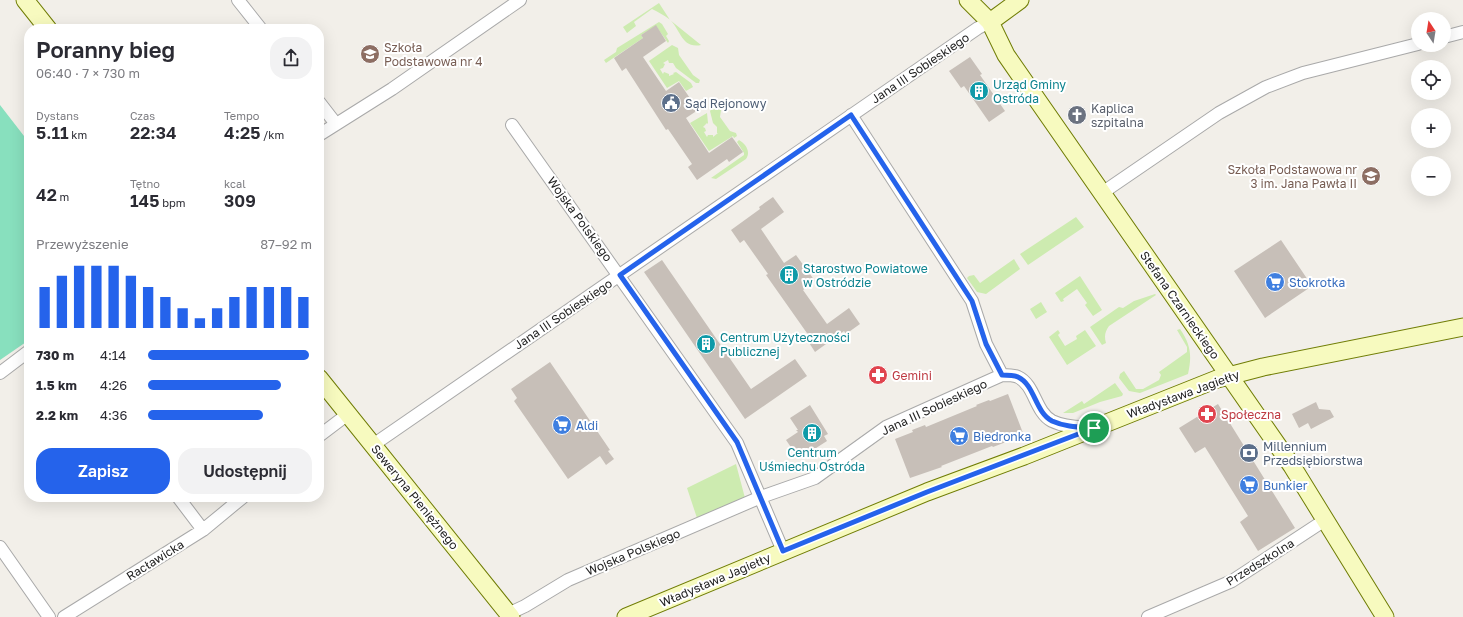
<!DOCTYPE html>
<html lang="pl">
<head>
<meta charset="utf-8">
<style>
  :root { --surface:#fff; --page:#f2f2f3; --text:#2b2b33; --muted:#7c7c81; --accent:#2563eb }
  body { margin:0; font-family:"Golos Text",sans-serif; background:var(--page); color:var(--text); height:100vh; display:flex; flex-direction:column; font-size:15px; white-space:nowrap }
  * { box-sizing:border-box; margin:0 }
  p { font-size:13px; color:var(--muted) }
  .icon { flex:none; width:22px; height:22px; fill:none; stroke:currentColor; stroke-width:2; stroke-linecap:round; stroke-linejoin:round }
  .map { position:relative; flex:1; overflow:hidden }
  .side { position:absolute; left:24px; top:24px; width:300px; height:478px; display:flex; flex-direction:column; background:var(--surface); border-radius:16px; box-shadow:0 4px 16px #0002 }
  .side>* { flex:none }
  .needle { width:26px; rotate:348deg }
  .buttons { position:absolute; left:1411px; top:12px; display:grid; gap:8px }
  .buttons a { display:grid; place-items:center; width:40px; height:40px; border-radius:50%; background:var(--surface); box-shadow:0 4px 16px #0002; font-size:20px }
  .pin { position:absolute; display:grid; place-items:center; width:34px; height:34px; color:#fff; margin:-17px; border:2px solid #fff; border-radius:50%; box-shadow:0 1px 4px #0007 }
  .round { display:grid; place-items:center; flex:none; width:42px; height:42px; border-radius:16px; background:var(--page) }
  .headline { display:flex; align-items:center; justify-content:space-between; height:68px; padding:0 12px }
  h1 { font-size:22px; font-weight:600; line-height:30px }
  .metrics { display:grid; grid-template-columns:repeat(3,1fr); gap:6px; height:68px; padding:4px 12px }
  .metrics div { display:grid; align-content:center }
  .metrics b { font-size:17px; font-weight:600 }
  .metrics small { font-size:11px; font-weight:400 }
  .metrics p { font-size:11px }
  .chart { height:112px; padding:8px 12px }
  .chart p { display:flex; justify-content:space-between }
  .chart svg { width:100%; height:72px; margin-top:4px; stroke:var(--accent); stroke-width:6 }
  .action { display:flex; gap:8px; margin-top:auto; padding:8px 12px }
  .action a { flex:1; height:46px; border-radius:16px; background:var(--accent); color:#fff; font-size:16px; font-weight:600; line-height:46px; text-align:center }
  .action a+a { background:var(--page); color:var(--text) }
  ul { padding:0 12px; list-style:none; font-size:13px }
  li { display:grid; grid-template-columns:64px 48px 1fr; align-items:center; height:30px }
  li i { height:10px; border-radius:5px; background:var(--accent) }
  .map>svg:first-child { display:block }
</style>
</head>
<body>
<div class="map">
<svg width="1463" height="617" viewBox="0 0 1463 617">
  <rect width="100%" height="100%" fill="#f2efe9"/>
  <path fill="#cdebb0" d="M 659,3 L 670,20 L 701,45 C 681,49 681,29 669,19 C 664,15 658,12 652,9 L 634,22 L 636,26 L 627,33 L 623,27 Z
    M 659,22 L 662,24 L 668,34 L 666,36 L 669,41 L 668,43 L 656,26 L 641,35 L 643,38 L 606,63 L 604,60 L 616,52 L 617,48 Z
    M 672,45 L 678,48 L 679,55 L 693,75 L 700,80 L 699,83 L 696,83 L 676,68 L 673,63 L 669,63 L 668,60 L 663,63 L 665,64 L 663,68 L 660,69 L 663,74 L 664,72 L 669,74 L 669,76 L 674,74 L 673,73 L 676,72 L 691,83 L 693,87 L 686,91 L 679,81 L 667,88 L 649,61 Z
    M 714,106 L 717,106 L 721,110 L 720,117 L 730,131 L 736,133 L 737,136 L 734,138 L 733,136 L 709,151 L 690,123 L 707,113 L 708,123 L 708,124 L 707,123 L 703,127 L 705,128 L 706,131 L 704,132 L 707,137 L 708,135 L 713,135 L 713,137 L 718,133 L 717,133 L 717,127 L 713,123 L 710,111 Z
    M 739,140 C 746,144 751,152 746,159 L 716,179 L 711,178 L 744,155 L 744,153 L 737,142 Z
    M 1076,217 L 1084,227 L 1028,265 L 1020,254 Z
    M 1014,259 L 1020,269 L 986,294 L 977,292 L 967,278 L 969,276 L 974,275 L 980,283 Z
    M 1080,276 L 1102,310 L 1093,316 L 1085,305 L 1087,303 L 1077,289 L 1063,299 L 1064,301 L 1061,302 L 1055,293 Z
    M 1155,294 L 1156,295 L 1109,326 C 1105,332 1104,336 1106,343 L 1102,345 L 1090,327 L 1119,307 L 1123,308 L 1134,301 Z
    M 1041,302 L 1047,312 L 1036,319 L 1030,309 Z
    M 1180,329 C 1191,345 1192,356 1188,374 L 1140,393 L 1129,391 L 1119,378 L 1120,374 L 1124,371 L 1136,389 L 1143,389 L 1159,380 L 1161,375 L 1159,372 L 1187,352 L 1187,347 L 1177,330 Z
    M 1058,330 L 1060,333 L 1058,335 L 1065,346 L 1077,339 L 1076,336 L 1085,330 L 1096,346 L 1067,365 L 1049,337 Z
    M 1115,383 L 1123,394 L 1122,396 L 1100,402 L 1073,413 L 1063,413 L 1082,401 L 1084,404 Z
    M 736,464 L 745,498 L 697,518 L 687,488 Z"/>
  <path fill="#88e0be" d="M 0,105 L 24,136 L 29,133 L 29,340 L 0,360 Z"/>
  <path fill="#c7bfb8" d="M 656,25 L 666,41 L 643,57 L 666,91 L 679,82 L 698,110 L 686,118 L 709,153 L 732,137 L 743,152 L 729,162 L 727,159 L 697,180 L 688,167 L 692,164 L 668,129 L 666,130 L 626,68 L 622,71 L 614,58 L 643,38 L 641,35 Z
    M 970,57 L 982,74 L 980,75 L 1005,111 L 989,122 L 964,86 L 961,88 L 949,71 Z
    M 773,197 L 784,212 L 761,229 L 784,263 L 796,255 L 815,281 L 803,290 L 827,324 L 849,308 L 860,324 L 846,334 L 844,331 L 815,352 L 806,338 L 809,336 L 766,275 L 768,274 L 744,240 L 740,243 L 731,230 L 760,209 L 759,207 Z
    M 1281,240 L 1312,286 L 1265,318 L 1234,271 Z
    M 662,260 L 751,389 L 795,359 L 807,376 L 745,419 L 644,272 Z
    M 550,362 L 610,450 L 608,451 L 614,459 L 606,465 L 600,456 L 568,479 L 514,401 L 517,398 L 511,389 Z
    M 1008,394 L 1023,433 L 1006,441 L 1006,442 L 993,447 L 992,446 L 941,466 L 942,467 L 910,478 L 895,439 L 913,432 L 912,430 L 925,425 L 926,427 L 977,406 L 976,405 L 989,400 L 990,401 Z
    M 1316,402 L 1319,409 L 1330,410 L 1334,417 L 1311,429 L 1308,423 L 1299,428 L 1292,414 Z
    M 1218,404 L 1295,528 L 1258,551 L 1240,522 L 1248,516 L 1205,447 L 1195,453 L 1179,428 Z
    M 810,405 L 828,434 L 824,436 L 827,441 L 799,459 L 786,440 L 798,432 L 796,430 L 798,430 L 790,418 Z"/>
  <g fill="none" stroke-linecap="round" stroke-linejoin="round">
    <g stroke="#a9a9a9" stroke-width="14">
      <path id="street" d="M 238,0 L 261,29
        M 1444,37 L 1463,32
        M 319,102 L 336,124
        M 512,125 L 737,443 L 783,551
        M 319,135 L 392,89 L 520,0
        M 1102,193 L 1219,113 L 1266,87 L 1303,73 L 1418,44
        M 0,373 L 29,351
        M 1002,375 C 1007,375 1014,375 1018,377 C 1035,385 1035,412 1052,421 C 1064,427 1078,427 1091,428
        M 319,436 L 348,414
        M 373,445 L 978,28 L 990,22
        M 178,497 L 203,530
        M 0,547 L 49,617
        M 508,614 L 525,606 L 568,580 L 761,497 L 815,478 L 886,427 L 1002,375 L 986,344 L 972,301 L 851,115
        M 64,617 L 203,530 L 243,497
        M 1148,617 L 1232,581 L 1325,520"/>
    </g>
    <g stroke="#707d05" stroke-width="19">
      <path id="secondary" d="M 25,0 L 48,29
        M 968,0 L 990,22 L 1006,55 L 1292,466 L 1385,617
        M 990,22 L 1020,0
        M 319,378 L 511,617
        M 626,617 L 927,492 L 1024,456 L 1217,379 L 1263,367 L 1463,327"/>
    </g>
    <use href="#street" stroke="#fff" stroke-width="12"/>
    <use href="#secondary" stroke="#f7fabf" stroke-width="17"/>
  </g>
  <g fill="none" stroke-linecap="round" stroke-linejoin="round">
    <g stroke="#fff" stroke-width="8">
      <path id="route" d="M 851,115 L 972,301 L 986,344 L 1002,375 C 1007,375 1014,375 1018,377 C 1035,385 1035,412 1052,421 C 1065,427 1080,427 1094,428 L 927,492 L 783,551 L 737,442 L 620,275 Z"/>
    </g>
    <use href="#route" stroke="#2563eb" stroke-width="5"/>
  </g>
  <defs>
    <g id="school-disc" transform="scale(1)"><circle r="9.5" fill="#8d6e63" stroke="#fff"/><path d="M0-5L7-2L0 1L-7-2ZM-4 1L0 2.5L4 1V4Q0 6-4 4Z" fill="#fff"/></g>
    <g id="building-disc" transform="scale(1)"><circle r="9.5" fill="#0f9aa8" stroke="#fff"/><path d="M-4-6H4V6H1V3H-1V6H-4ZM-2.5-4.3h1.7v1.8h-1.7ZM.8-4.3h1.7v1.8H.8ZM-2.5-1h1.7V.8h-1.7ZM.8-1h1.7V.8H.8Z" fill="#fff"/></g>
    <g id="civic-disc" transform="scale(1)"><circle r="9.5" fill="#5c6f8a" stroke="#fff"/><path d="M-.6-6.5H3V-4.5H.6V-3L4-1V1h2V6H-6V1h2V-1L-.6-3ZM-1.2 2.5V6h2.4V2.5Z" fill="#fff"/></g>
    <g id="church-disc" transform="scale(1)"><circle r="9.5" fill="#6b7280" stroke="#fff"/><path d="M-1.2-6h2.4v3.5h3.3v2.4h-3.3V6h-2.4V-.1h-3.3v-2.4h3.3Z" fill="#fff"/></g>
    <g id="supermarket-disc" transform="scale(1)"><circle r="9.5" fill="#3f7fe0" stroke="#fff"/><path d="M-6-5.5h2.5l.6 2H6L4.5 2H-2.5L-4.4-4H-6ZM-1.5 3.2a1.3 1.3 0 1 0 .1 0ZM3 3.2a1.3 1.3 0 1 0 .1 0Z" fill="#fff"/></g>
    <g id="pharmacy-disc" transform="scale(1)"><circle r="9.5" fill="#e0444e" stroke="#fff"/><path d="M-2-6h4v4h4v4h-4v4h-4v-4h-4v-4h4Z" fill="#fff"/></g>
    <g id="bank-disc" transform="scale(1)"><circle r="9.5" fill="#5c6f8a" stroke="#fff"/><path d="M-6-4H6V4H-6ZM0-2.3a2.3 2.3 0 1 0 0 4.6a2.3 2.3 0 1 0 0-4.6Z" fill="#fff"/></g>
  </defs>
  <g fill-rule="evenodd">
    <use href="#school-disc" x="370" y="54"/>
    <use href="#building-disc" x="979" y="91"/>
    <use href="#civic-disc" x="671" y="103"/>
    <use href="#church-disc" x="1077" y="115"/>
    <use href="#school-disc" x="1371" y="176"/>
    <use href="#building-disc" x="789" y="275"/>
    <use href="#supermarket-disc" x="1275" y="282"/>
    <use href="#building-disc" x="706" y="344"/>
    <use href="#pharmacy-disc" x="878" y="375"/>
    <use href="#pharmacy-disc" x="1207" y="414"/>
    <use href="#supermarket-disc" x="562" y="425"/>
    <use href="#building-disc" x="812" y="433"/>
    <use href="#supermarket-disc" x="959" y="436"/>
    <use href="#bank-disc" x="1249" y="453"/>
    <use href="#supermarket-disc" x="1249" y="485"/>
  </g>
  <g text-anchor="middle" dominant-baseline="central" stroke-width="4" stroke-linejoin="round" paint-order="stroke">
    <g font-size="12" fill="#785e54" stroke="#fff" text-anchor="start">
      <text x="384" y="47">Szkoła<tspan x="384" dy="14">Podstawowa nr 4</tspan></text>
      <text x="1357" y="169" text-anchor="end">Szkoła Podstawowa nr<tspan x="1357" dy="14">3 im. Jana Pawła II</tspan></text>
    </g>
    <g font-size="12" fill="#222" stroke="#fff">
      <text transform="translate(920 68) rotate(-34)">Jana III Sobieskiego</text>
      <text transform="translate(580 219) rotate(54)">Wojska Polskiego</text>
      <text transform="translate(1180 305) rotate(55)">Stefana Czarnieckiego</text>
      <text transform="translate(563 314) rotate(-34)">Jana III Sobieskiego</text>
      <text transform="translate(1183 394) rotate(-20)">Władysława Jagiełły</text>
      <text transform="translate(934 407) rotate(-25)">Jana III Sobieskiego</text>
      <text transform="translate(415 497) rotate(51)">Seweryna Pieniężnego</text>
      <text transform="translate(633 552) rotate(-23)">Wojska Polskiego</text>
      <text transform="translate(155 560) rotate(-32)">Racławicka</text>
      <text transform="translate(1260 562) rotate(-32)">Przedszkolna</text>
      <text transform="translate(715 580) rotate(-23)">Władysława Jagiełły</text>
    </g>
    <g font-size="12" fill="#0d838f" stroke="#fff" text-anchor="start">
      <text x="993" y="84">Urząd Gminy<tspan x="993" dy="14">Ostróda</tspan></text>
      <text x="803" y="268">Starostwo Powiatowe<tspan x="803" dy="14">w Ostródzie</tspan></text>
      <text x="720" y="337">Centrum Użyteczności<tspan x="720" dy="14">Publicznej</tspan></text>
      <text x="812" y="452" text-anchor="middle">Centrum<tspan x="812" dy="14">Uśmiechu Ostróda</tspan></text>
    </g>
    <g font-size="12" fill="#4e5e75" stroke="#fff" text-anchor="start">
      <text x="685" y="103">Sąd Rejonowy</text>
      <text x="1263" y="446">Millennium<tspan x="1263" dy="14">Przedsiębiorstwa</tspan></text>
    </g>
    <g font-size="12" fill="#5b616d" stroke="#fff" text-anchor="start">
      <text x="1091" y="108">Kaplica<tspan x="1091" dy="14">szpitalna</tspan></text>
    </g>
    <g font-size="12" fill="#366cbe" stroke="#fff" text-anchor="start">
      <text x="1289" y="282">Stokrotka</text>
      <text x="576" y="425">Aldi</text>
      <text x="973" y="436">Biedronka</text>
      <text x="1263" y="485">Bunkier</text>
    </g>
    <g font-size="12" fill="#be3a42" stroke="#fff" text-anchor="start">
      <text x="892" y="375">Gemini</text>
      <text x="1221" y="414">Społeczna</text>
    </g>
  </g>
</svg>
<div class="buttons">
<a><svg class="needle" viewBox="-14 -14 28 28"><path d="M0-13l5 13h-10z" fill="#e53935"/><path d="M0 13l5-13h-10z" fill="#7c7c81"/></svg></a>
<a><svg class="icon" aria-label="locate" viewBox="0 0 24 24"><circle cx="12" cy="12" r="6"/><path d="M12 2v4M12 18v4M2 12h4M18 12h4"/></svg></a>
<a>+</a>
<a>−</a>
</div>
<div class="pin" style="left:1094px;top:428px;background:#1e9e55"><svg class="icon" aria-label="arrive" viewBox="0 0 24 24"><path d="M6 21V4h12l-3 4 3 4H6"/></svg></div>
<section class="side">
<div class="headline"><div><h1>Poranny bieg</h1><p>06:40 · 7 × 730 m</p></div><a class="round"><svg class="icon" aria-label="share" viewBox="0 0 24 24"><path d="M12 15V3M7 8l5-5 5 5M5 13v7h14v-7"/></svg></a></div>
<div class="metrics">
<div><p>Dystans</p><b>5.11<small> km</small></b></div>
<div><p>Czas</p><b>22:34</b></div>
<div><p>Tempo</p><b>4:25<small> /km</small></b></div>
</div>
<div class="metrics">
<div><b>42<small> m</small></b></div>
<div><p>Tętno</p><b>145<small> bpm</small></b></div>
<div><p>kcal</p><b>309</b></div>
</div>
<div class="chart"><p><span>Przewyższenie</span>87–92 m</p>
<svg viewBox="0 0 160 44" preserveAspectRatio="none"><path d="M5 44V19M15 44V12M25 44V6M35 44V6M45 44V6M55 44V12M65 44V19M75 44V25M85 44V32M95 44V38M105 44V32M115 44V25M125 44V19M135 44V19M145 44V19M155 44V25"/></svg>
</div>
<ul>
<li><b>730 m</b>4:14<i style="width:98%"></i></li>
<li><b>1.5 km</b>4:26<i style="width:81%"></i></li>
<li><b>2.2 km</b>4:36<i style="width:70%"></i></li>
</ul>
<div class="action"><a>Zapisz</a><a>Udostępnij</a></div>
</section>
</div>
</body>
</html>
